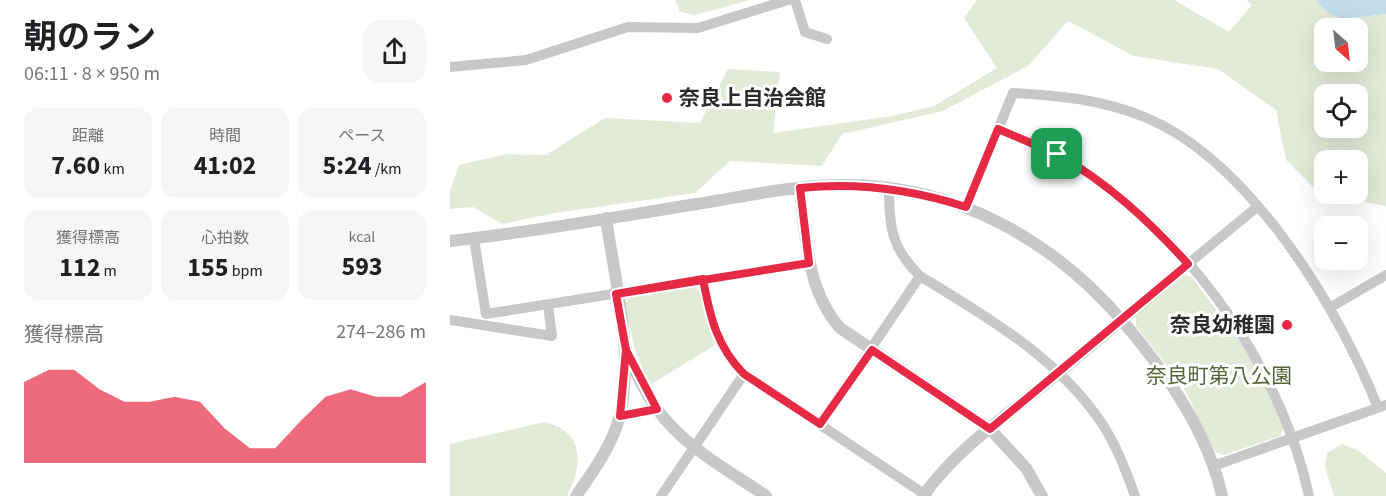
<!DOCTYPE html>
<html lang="ja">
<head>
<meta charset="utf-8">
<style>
  :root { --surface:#fff; --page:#f6f6f6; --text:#202124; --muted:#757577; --accent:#e62a46 }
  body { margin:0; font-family:"Source Sans 3","Noto Sans JP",sans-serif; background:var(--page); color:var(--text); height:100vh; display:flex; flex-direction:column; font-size:22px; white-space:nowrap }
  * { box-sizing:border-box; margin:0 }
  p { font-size:20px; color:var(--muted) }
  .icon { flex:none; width:33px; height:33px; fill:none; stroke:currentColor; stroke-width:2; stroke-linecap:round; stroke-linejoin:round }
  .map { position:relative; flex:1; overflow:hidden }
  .details { display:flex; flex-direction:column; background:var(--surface); width:450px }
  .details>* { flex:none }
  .needle { width:39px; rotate:152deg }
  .controls { position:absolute; left:864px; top:18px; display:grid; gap:12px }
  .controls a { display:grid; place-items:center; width:54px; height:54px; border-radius:12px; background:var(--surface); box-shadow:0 6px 24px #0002; font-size:30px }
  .pin { position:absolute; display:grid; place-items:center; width:51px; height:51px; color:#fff; margin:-26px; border-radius:12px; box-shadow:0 3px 9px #0006 }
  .round { display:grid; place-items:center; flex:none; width:63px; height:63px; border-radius:18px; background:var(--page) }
  .head { display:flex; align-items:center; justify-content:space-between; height:102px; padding:0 24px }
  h1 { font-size:33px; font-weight:700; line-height:45px }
  .metrics { display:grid; grid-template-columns:repeat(3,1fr); gap:9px; height:102px; padding:6px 24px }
  .metrics div { display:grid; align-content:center; border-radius:15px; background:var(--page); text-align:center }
  .metrics b { font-size:26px; font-weight:700 }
  .metrics small { font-size:16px; font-weight:400 }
  .metrics p { font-size:16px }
  .chart { height:168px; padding:12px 24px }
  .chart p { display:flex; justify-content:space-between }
  .chart svg { width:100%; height:108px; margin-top:6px; fill:var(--accent); opacity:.7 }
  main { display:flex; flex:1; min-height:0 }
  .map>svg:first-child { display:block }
</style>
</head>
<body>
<main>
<section class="details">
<div class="head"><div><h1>朝のラン</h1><p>06:11 · 8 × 950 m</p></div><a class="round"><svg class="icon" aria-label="share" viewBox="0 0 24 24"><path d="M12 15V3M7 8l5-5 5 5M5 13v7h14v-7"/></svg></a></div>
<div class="metrics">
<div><p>距離</p><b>7.60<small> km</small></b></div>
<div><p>時間</p><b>41:02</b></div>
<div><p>ペース</p><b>5:24<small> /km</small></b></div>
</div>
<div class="metrics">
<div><p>獲得標高</p><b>112<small> m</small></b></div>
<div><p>心拍数</p><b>155<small> bpm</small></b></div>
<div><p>kcal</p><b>593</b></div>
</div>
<div class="chart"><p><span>獲得標高</span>274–286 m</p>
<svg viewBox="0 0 160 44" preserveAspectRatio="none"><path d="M0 44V11L10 6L20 6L30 14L40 19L50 19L60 17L70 19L80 30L90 38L100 38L110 27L120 17L130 14L140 17L150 17L160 11V44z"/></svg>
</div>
</section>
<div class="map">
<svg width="936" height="496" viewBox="0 0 936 496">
  <rect width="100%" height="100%" fill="#fff"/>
  <path fill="#e3ead8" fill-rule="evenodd" d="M 225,0 L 300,0 L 245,15 L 230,12 Z
    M 527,0 L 724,0 L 779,32 L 802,5 L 796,0 L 865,0 L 893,19 L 936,14 L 936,206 L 870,194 L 836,160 L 826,110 L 768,69 L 684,56 L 618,21 L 578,66 L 493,111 L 392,134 L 372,166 L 280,161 L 245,193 L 105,213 L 52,224 L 23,207 L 0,209 L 0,191 L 9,165 L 57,154 L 96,155 L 155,118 L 250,123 L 278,69 L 330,72 L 323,133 L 442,116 L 484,106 L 547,68 L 514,18 ZM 874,28 L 908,28 L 908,62 L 874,62 ZM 874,94 L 908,94 L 908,128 L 874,128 ZM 874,160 L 908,160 L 908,194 L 874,194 Z
    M 735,275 L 742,277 L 801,357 L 834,427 L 830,436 L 774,455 L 765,452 L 734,388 L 686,326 L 686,315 Z
    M 245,286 L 250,292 L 265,345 L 200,385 L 185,350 L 174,303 L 180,297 Z
    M 94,422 C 135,431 133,465 117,496 L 0,496 L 0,444 Z
    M 892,444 L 908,450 L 936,473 L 936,496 L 884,496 L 875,467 L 877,453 Z"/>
  <path fill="#c3deea" d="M 865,0 L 936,0 L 936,14 L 893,19 L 880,14 Z"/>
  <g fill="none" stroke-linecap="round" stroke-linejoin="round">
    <path stroke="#c8c8c8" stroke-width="10" d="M 345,0 L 355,32 L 377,39
      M 0,67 L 76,60 L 178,27 L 248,28 L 338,0
      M 548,129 C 699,179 826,343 859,496
      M 439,188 C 439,226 441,248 470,276 C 537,317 609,358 653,425 C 667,447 676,471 685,496
      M 516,207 L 563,93 C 609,95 654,100 697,118 C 799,161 889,308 928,408
      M 24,239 L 36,314 L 359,263
      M 738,264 L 807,207
      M 253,279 C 260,316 267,347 294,374 L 477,496
      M 881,307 L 936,275
      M 0,320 L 102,336 L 98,305
      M 170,416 L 207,409
      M 370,424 L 470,276
      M 763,466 L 936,405
      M 211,496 L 294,374"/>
    <path stroke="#c8c8c8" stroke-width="12" d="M 350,188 C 356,237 356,289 390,328 L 540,429 L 576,468 L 592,496
      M 0,241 C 83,232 165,217 247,204 C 296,196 345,185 394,185 C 505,184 605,241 675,324 C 716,373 758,432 772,496
      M 176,351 C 185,371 194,391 207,409 C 234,447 278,470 316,496
      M 126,496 C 143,472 163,444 170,415 C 184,351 165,282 156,218
      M 473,496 C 506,450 550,420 594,385 C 642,345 690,305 738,264"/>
  </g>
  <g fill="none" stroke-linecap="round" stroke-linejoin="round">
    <g stroke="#fff" stroke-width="12">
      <path id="route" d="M 607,154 L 548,129 L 516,207 C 461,189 407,182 350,188 L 359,263 L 166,294 L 176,350 L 170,416 L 207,409 L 176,350 L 166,294 L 253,279 C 260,317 267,347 294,374 L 370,424 L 422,350 L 540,429 L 738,264 C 699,221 658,183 607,154"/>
    </g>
    <use href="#route" stroke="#e62a46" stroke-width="8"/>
  </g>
  <g fill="#e62a46" stroke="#fff" stroke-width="2">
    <circle cx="217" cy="98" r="6"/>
    <circle cx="837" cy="325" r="6"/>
  </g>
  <g text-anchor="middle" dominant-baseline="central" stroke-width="6" stroke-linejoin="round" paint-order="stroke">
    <g font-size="21" font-weight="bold" fill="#2b2b2b" stroke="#fff" text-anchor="start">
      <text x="229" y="98">奈良上自治会館</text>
      <text x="825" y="325" text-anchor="end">奈良幼稚園</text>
    </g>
    <g font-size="21" fill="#526739" stroke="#fff">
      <text x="769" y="376">奈良町第八公園</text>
    </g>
  </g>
</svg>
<div class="controls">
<a><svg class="needle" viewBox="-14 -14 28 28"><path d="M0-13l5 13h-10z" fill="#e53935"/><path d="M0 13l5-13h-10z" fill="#757577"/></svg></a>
<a><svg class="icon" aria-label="locate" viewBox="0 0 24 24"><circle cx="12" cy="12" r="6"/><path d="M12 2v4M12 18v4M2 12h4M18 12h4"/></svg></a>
<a>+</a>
<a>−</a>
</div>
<div class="pin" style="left:607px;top:154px;background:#1e9e55"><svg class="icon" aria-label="arrive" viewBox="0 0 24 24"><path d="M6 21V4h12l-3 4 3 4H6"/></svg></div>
</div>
</main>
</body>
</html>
